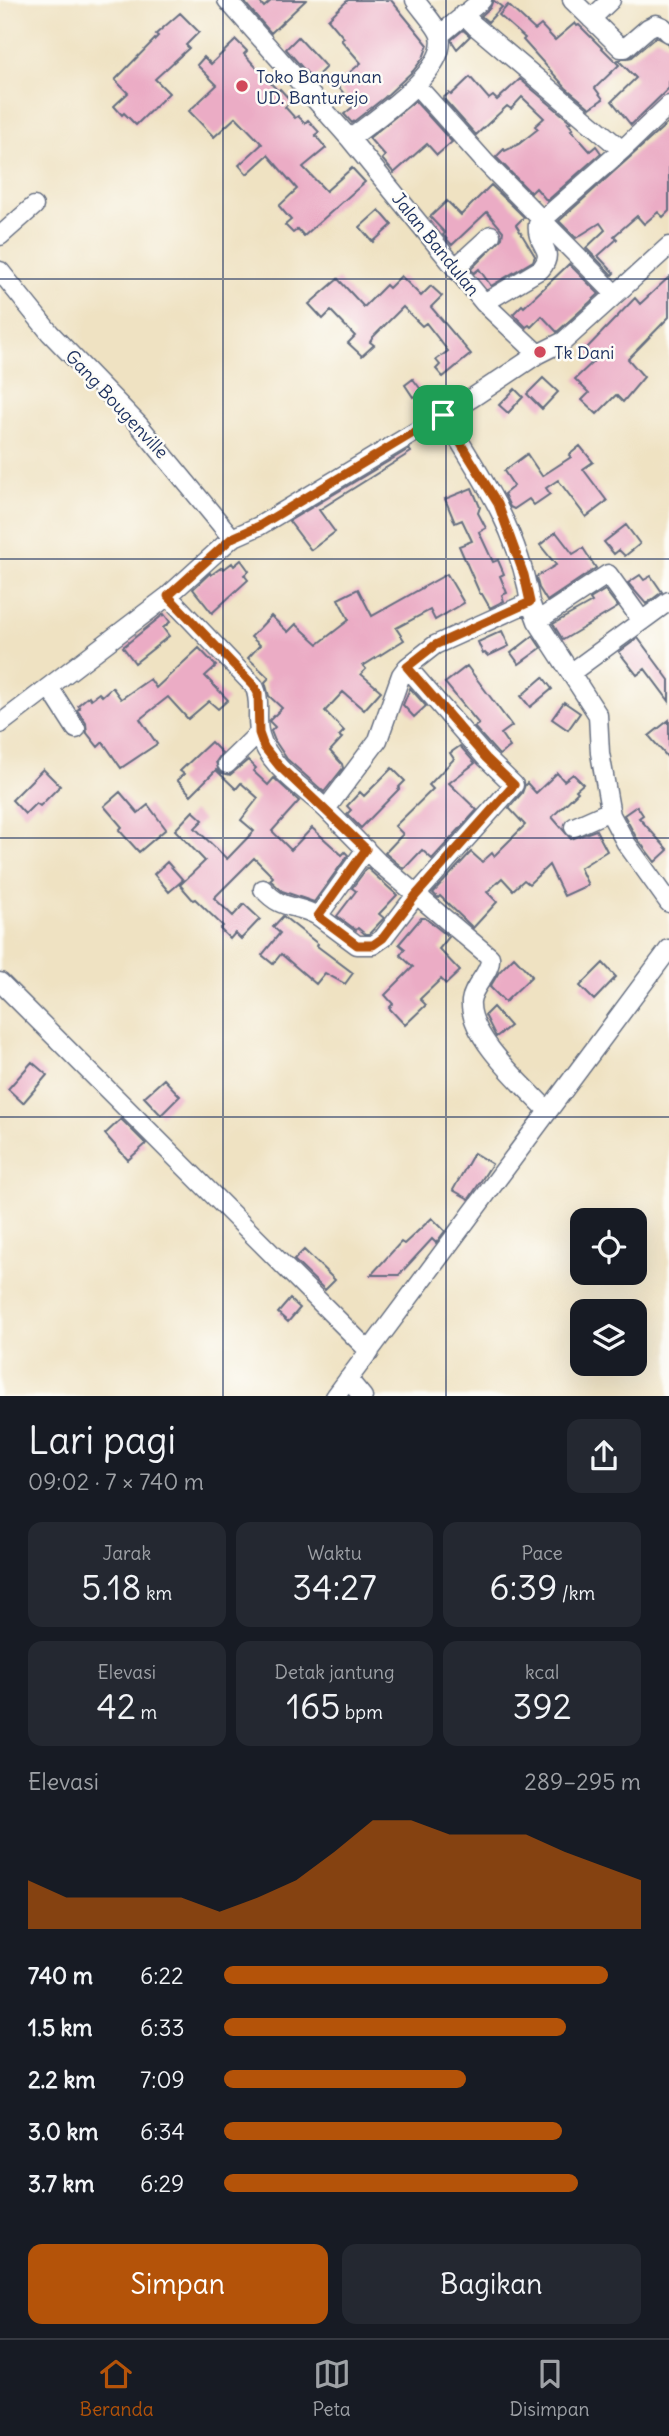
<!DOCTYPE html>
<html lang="id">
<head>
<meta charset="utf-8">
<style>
  :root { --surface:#171b24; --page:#242831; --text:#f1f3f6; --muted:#9ea1a6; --line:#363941; --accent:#b45309 }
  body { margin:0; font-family:Delius,sans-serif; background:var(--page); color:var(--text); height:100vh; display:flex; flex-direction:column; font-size:26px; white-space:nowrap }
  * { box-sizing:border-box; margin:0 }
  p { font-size:23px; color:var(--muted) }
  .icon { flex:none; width:38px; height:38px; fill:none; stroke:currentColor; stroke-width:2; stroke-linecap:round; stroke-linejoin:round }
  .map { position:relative; height:1396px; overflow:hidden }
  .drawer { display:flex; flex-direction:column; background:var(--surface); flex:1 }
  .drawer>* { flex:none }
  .controls { position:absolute; left:570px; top:1208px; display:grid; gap:14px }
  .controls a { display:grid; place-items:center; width:77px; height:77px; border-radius:14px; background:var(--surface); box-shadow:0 7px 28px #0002; font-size:35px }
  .pin { position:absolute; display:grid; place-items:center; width:60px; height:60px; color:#fff; margin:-30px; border-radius:14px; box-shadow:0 4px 10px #0006 }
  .round { display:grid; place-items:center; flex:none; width:74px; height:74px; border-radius:14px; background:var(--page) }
  .overview { display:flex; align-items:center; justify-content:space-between; height:119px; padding:0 28px }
  h1 { font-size:38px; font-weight:600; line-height:52px }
  .metrics { display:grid; grid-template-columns:repeat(3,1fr); gap:10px; height:119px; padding:7px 28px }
  .metrics div { display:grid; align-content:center; border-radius:14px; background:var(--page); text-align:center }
  .metrics b { font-size:35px; font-weight:600 }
  .metrics small { font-size:19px; font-weight:400 }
  .metrics p { font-size:19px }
  .chart { height:196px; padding:14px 28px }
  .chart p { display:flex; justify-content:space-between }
  .chart svg { width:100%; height:126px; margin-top:7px; fill:var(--accent); opacity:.7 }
  .cta { display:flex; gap:14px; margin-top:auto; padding:14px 28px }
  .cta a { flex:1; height:80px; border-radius:14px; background:var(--accent); color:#fff; font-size:28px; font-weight:600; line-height:80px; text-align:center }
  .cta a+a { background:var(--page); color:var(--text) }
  ul { padding:0 28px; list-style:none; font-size:23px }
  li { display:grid; grid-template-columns:112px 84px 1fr; align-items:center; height:52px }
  li i { height:18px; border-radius:9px; background:var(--accent) }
  .menu { display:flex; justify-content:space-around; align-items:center; height:98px; border-top:2px solid var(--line); background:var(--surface); font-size:19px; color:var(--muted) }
  .menu a { display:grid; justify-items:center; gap:4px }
  .menu .selected { color:var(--accent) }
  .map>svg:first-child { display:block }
</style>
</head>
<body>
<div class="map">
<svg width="669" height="1397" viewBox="0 0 669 1397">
  <rect width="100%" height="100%" fill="#fdfcf7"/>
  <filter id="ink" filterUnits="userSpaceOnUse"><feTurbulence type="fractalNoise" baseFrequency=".0143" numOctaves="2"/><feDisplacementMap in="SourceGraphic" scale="14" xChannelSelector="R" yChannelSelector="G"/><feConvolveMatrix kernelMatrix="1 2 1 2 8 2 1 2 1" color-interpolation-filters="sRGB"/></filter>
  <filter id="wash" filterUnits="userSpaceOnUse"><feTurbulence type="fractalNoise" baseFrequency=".00686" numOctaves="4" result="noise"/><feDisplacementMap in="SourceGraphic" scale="28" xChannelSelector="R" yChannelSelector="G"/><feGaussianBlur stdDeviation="1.57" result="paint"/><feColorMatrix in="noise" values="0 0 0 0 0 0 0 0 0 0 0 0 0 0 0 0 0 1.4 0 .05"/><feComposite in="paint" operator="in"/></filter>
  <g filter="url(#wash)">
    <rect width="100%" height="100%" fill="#efe2c2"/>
    <g id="blocks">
      <path fill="#ebacc5" d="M 249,0 L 258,0 L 264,7 L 272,0 L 306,0 L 271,33 L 245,3 Z
        M 348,0 L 391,0 L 428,45 L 423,58 L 413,71 L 384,98 L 352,123 L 344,114 L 354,106 L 336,84 L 361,63 L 341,40 L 344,38 L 328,19 Z
        M 493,0 L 502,7 L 488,22 L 481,16 L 490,8 Z
        M 508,5 L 535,30 L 541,25 L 555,40 L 575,23 L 577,26 L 579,25 L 619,65 L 595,88 L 603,99 L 590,108 L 566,88 L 523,40 L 525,38 L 499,15 Z
        M 180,13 L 199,32 L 186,45 L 189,48 L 155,79 L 169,93 L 136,125 L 124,113 L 122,115 L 114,106 L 128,93 L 115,80 L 158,36 L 156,34 Z
        M 463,30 L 470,36 L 457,49 L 451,40 Z
        M 298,37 L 326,67 L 313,80 L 286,49 Z
        M 656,37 L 669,44 L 669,88 L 631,125 L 612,101 L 636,78 L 618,60 L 632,57 Z
        M 236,40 L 247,51 L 244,54 L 278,91 L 280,89 L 291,101 L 285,107 L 295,118 L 298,116 L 305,123 L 308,120 L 319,132 L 315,135 L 326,148 L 303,167 L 326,191 L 352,168 L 365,182 L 304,236 L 298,229 L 293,233 L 285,225 L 291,220 L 279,206 L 297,189 L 268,155 L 247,174 L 239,165 L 262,144 L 236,117 L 214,137 L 189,111 L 217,85 L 197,65 L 204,57 L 211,64 Z
        M 470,77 L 489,99 L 493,96 L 497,100 L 520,79 L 571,122 L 568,123 L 573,129 L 571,130 L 590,151 L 596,146 L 601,153 L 547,201 L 536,188 L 531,193 L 496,157 L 504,149 L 505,151 L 519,144 L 538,129 L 535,126 L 544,118 L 522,97 L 511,109 L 507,106 L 476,135 L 443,98 L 449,93 L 451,95 Z
        M 415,101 L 452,142 L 437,155 L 427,144 L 394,173 L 382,159 L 385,156 L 369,138 Z
        M 669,122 L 669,211 L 663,217 L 658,212 L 644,224 L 637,216 L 614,236 L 617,239 L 598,256 L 614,273 L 612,275 L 586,248 L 605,230 L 600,223 L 576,238 L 559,221 Z
        M 491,185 L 524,217 L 516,225 L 535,256 L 533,261 L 491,286 L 479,269 L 474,273 L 471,269 L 502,238 L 503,231 L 487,212 L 452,245 L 443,235 L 445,233 L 430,217 L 447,201 L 461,215 Z
        M 379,210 L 392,225 L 373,242 L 360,227 Z
        M 569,264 L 599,294 L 557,332 L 542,316 L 531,327 L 529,325 L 526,327 L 513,314 L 522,305 L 524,307 Z
        M 401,276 L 421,296 L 431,286 L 442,296 L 431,307 L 471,354 L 443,377 L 436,369 L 440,365 L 436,360 L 448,351 L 426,323 L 422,326 L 403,307 L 373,337 L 370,342 L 374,345 L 362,356 L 348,343 L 355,336 L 331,311 L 323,319 L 309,304 L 338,279 L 364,307 L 386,285 L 389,288 Z
        M 669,277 L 669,317 L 628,359 L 644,377 L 623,402 L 616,395 L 597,414 L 582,400 L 589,393 L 575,379 L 595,360 L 585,350 L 635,298 L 640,304 Z
        M 543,378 L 558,392 L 542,409 L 527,394 Z
        M 413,379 L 422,391 L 413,397 L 405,385 Z
        M 515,389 L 523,397 L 508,413 L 499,405 Z
        M 580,446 L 593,462 L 583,469 L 607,501 L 586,517 L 558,480 L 546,488 L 550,494 L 534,505 L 529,499 L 514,509 L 510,507 L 504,494 L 514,486 L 504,471 L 527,454 L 542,476 L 571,457 L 569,455 Z
        M 409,449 L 411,452 L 319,510 L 335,532 L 311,550 L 289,521 Z
        M 472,488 L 480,507 L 478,513 L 486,528 L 479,532 L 493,562 L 498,560 L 504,574 L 500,576 L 507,593 L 502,595 L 504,601 L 490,608 L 482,594 L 480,594 L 459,546 L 472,541 L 462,520 L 455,523 L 445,499 Z
        M 626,525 L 640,544 L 625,556 L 619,550 L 614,554 L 604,542 Z
        M 556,532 L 573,554 L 583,548 L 596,568 L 547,601 L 539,588 L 536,577 L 556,565 L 540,545 Z
        M 241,560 L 249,571 L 244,575 L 248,580 L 212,613 L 193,589 L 210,573 L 211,575 L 222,567 L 224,569 L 232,563 L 234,566 Z
        M 447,574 L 464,603 L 435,620 L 430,610 L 396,628 L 404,640 L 363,666 L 366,669 L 361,674 L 381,691 L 364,710 L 343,692 L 325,711 L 344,731 L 339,736 L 342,738 L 330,751 L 342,764 L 343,768 L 324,792 L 287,759 L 275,741 L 271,731 L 275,727 L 269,721 L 282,708 L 269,696 L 265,682 L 269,678 L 248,658 L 260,645 L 251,637 L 271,616 L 288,632 L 296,624 L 318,644 L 349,620 L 338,599 L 358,589 L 372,616 Z
        M 640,575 L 644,580 L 651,576 L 662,592 L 646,604 L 628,583 Z
        M 605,590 L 618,607 L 563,640 L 553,624 L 592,602 L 590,599 Z
        M 164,614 L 170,622 L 163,628 L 169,636 L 135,663 L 123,647 Z
        M 502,631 L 509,646 L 488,656 L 485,653 L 483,654 L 478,642 Z
        M 533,636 L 541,648 L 519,664 L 511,653 Z
        M 638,638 L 669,680 L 669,701 L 645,669 L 637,675 L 619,652 Z
        M 199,648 L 216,666 L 205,676 L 228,700 L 218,709 L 209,701 L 188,719 L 168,697 L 140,719 L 157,744 L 121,768 L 103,742 L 98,747 L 87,733 L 86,723 L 77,710 L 80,708 L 78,705 L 89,696 L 91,699 L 99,693 L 102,696 L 112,687 L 121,699 L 150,679 L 156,688 Z
        M 467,666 L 512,726 L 501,734 L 510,747 L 499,755 L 474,727 L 479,724 L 445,683 Z
        M 543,677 L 552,689 L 530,707 L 521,696 Z
        M 410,688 L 426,706 L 414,717 L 403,705 Z
        M 564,702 L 580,713 L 568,730 L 552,719 Z
        M 669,720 L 669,759 L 649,736 Z
        M 211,742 L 222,753 L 216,762 L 219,772 L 230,775 L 248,760 L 256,768 L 253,771 L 268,785 L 274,778 L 299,801 L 272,831 L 291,850 L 312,828 L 342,855 L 345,852 L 348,855 L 314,902 L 282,891 L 270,880 L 273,877 L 254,858 L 214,898 L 233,916 L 244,904 L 260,919 L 241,939 L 235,933 L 230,939 L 220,929 L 223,926 L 195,899 L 193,900 L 180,885 L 205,861 L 175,830 L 193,811 L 203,820 L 195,828 L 227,859 L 254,831 L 241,820 L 258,798 L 241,783 L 236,789 L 216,770 L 191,795 L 177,780 L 184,774 L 180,771 Z
        M 460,746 L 475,763 L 449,783 L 477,810 L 432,859 L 422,850 L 404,869 L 385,853 L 403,834 L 395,826 L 433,789 L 429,785 L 454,759 L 450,753 Z
        M 392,768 L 405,781 L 399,787 L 400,788 L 361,828 L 347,814 L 351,810 L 347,806 L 360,792 L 364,796 Z
        M 43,769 L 60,786 L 40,806 L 36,803 L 25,814 L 12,800 Z
        M 557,773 L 564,781 L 573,774 L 583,784 L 576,790 L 578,792 L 552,817 L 571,839 L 596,830 L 607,851 L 580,868 L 588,885 L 564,896 L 549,865 L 529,884 L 524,880 L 513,890 L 502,878 L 487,892 L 497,902 L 473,928 L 440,896 L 438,898 L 433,893 L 471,852 L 482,862 L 492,853 L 494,856 L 525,825 L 509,808 L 522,793 L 525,785 L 527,783 L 536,793 Z
        M 120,792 L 138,813 L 148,805 L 166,829 L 139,852 L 119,830 L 122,827 L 104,806 Z
        M 637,806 L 643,815 L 639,818 L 668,850 L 655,862 L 636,837 L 624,815 Z
        M 167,862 L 183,880 L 169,892 L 154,874 Z
        M 367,868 L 397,895 L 379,914 L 384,918 L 369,934 L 365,934 L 358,928 L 356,930 L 337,916 L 356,891 L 352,888 Z
        M 283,916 L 318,944 L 317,946 L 353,973 L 345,984 L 325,973 L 316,984 L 281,954 L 273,964 L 262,955 L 280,933 L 273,927 Z
        M 421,918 L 425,918 L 449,937 L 439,949 L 460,971 L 446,984 L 441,979 L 420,999 L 426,1005 L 405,1025 L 389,1008 L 393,1004 L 385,995 L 413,967 L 400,955 L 405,949 L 399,944 Z
        M 514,957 L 532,976 L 505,1002 L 490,987 L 499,972 Z
        M 603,963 L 616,977 L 594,1000 L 580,986 Z
        M 493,1007 L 510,1026 L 496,1037 L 485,1015 Z
        M 32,1062 L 47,1075 L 23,1103 L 8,1089 Z
        M 164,1079 L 180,1096 L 161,1115 L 144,1097 Z
        M 121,1119 L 146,1144 L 128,1160 L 105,1134 Z
        M 474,1153 L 492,1164 L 469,1199 L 453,1190 Z
        M 432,1218 L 445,1231 L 436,1243 L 432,1239 L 399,1275 L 371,1275 L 401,1242 L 404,1244 Z
        M 304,1250 L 335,1280 L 325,1290 L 294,1260 Z
        M 290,1299 L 300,1308 L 288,1322 L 278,1313 Z"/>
    </g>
  </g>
  <g filter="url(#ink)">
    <use href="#blocks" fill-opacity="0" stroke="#656e81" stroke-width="2"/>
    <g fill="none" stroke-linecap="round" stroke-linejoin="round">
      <g stroke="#656e81" stroke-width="21">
        <path id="minor" d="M 227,0 L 350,139 L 484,303 L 538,354 L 564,341 L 669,246
          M 572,0 L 621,48 L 625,48 L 648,28 L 656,24 L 663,27 L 669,33
          M 463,14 L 475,26 L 622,150
          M 591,19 L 611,0
          M 440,35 L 482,0
          M 416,85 L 485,162 L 615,294
          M 350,139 C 374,119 449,71 440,36 C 438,27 421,9 415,0
          M 0,236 L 34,206
          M 455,268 L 491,235
          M 0,271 L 50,333 L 138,424 L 232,538
          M 484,303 L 541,269 C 557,249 535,246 538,224 L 622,150 L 669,105
          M 168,596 L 254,686 C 262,701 255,719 260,735 C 268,766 304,788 326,809
          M 530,602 L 537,621 L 598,715 L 600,753 L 611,815 L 626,843 L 669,903
          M 537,621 L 608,574 L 642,621
          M 407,667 L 401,675 L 378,740 L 326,809 L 378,862 L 490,957 C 492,972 473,985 471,1001 C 468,1037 524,1085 547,1110
          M 572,672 L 669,601
          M 49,687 L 76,729
          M 0,724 L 168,596 L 232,538 L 259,526 L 472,398 L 538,354
          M 227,764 L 259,733
          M 574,827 L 610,811
          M 263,889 C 282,911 294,903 318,916 L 366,849
          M 318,916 L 357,945 L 373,945 L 383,938 L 416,895 L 514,785 L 486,758 L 407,667 L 435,645 L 530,602 C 519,531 480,474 443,415
          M 0,982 L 370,1352
          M 348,1379 L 363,1397
          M 335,1397 L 669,949"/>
      </g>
      <use href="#minor" stroke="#fff" stroke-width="18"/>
    </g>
  </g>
  <g fill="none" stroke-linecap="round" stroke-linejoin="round" filter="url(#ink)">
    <g stroke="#fff" stroke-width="14">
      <path id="route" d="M 443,415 L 498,504 L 524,575 L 530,602 L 435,645 L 407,667 L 486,758 L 514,785 L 416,895 L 383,938 L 373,945 L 357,945 L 318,916 L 366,849 L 279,766 L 264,747 L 259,733 L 258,693 L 254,686 L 168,596 L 232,538 L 259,526 Z"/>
    </g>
    <use href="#route" stroke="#b45309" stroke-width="9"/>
  </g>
  <path fill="none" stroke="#1b2f5e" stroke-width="2" stroke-opacity="0.55" d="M 223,0 L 223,1397M 446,0 L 446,1397M 0,279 L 669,279M 0,559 L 669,559M 0,838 L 669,838M 0,1117 L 669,1117"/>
  <g fill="#d1495b" stroke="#fdfcf7" stroke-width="2.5">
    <circle cx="242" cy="86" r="7"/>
    <circle cx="540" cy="352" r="7"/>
  </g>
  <g text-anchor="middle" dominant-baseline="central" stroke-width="5" stroke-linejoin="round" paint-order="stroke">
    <g font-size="18" fill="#1b2f5e" stroke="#fdfcf7" text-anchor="start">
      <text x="256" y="76">Toko Bangunan<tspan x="256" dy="21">UD. Banturejo</tspan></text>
      <text x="554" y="352">Tk Dani</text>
    </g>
    <g font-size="18" fill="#1b2f5e" stroke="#fdfcf7">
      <text transform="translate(436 244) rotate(51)">Jalan Bandulan</text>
      <text transform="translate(117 404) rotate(47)">Gang Bougenville</text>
    </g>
  </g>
</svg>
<div class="controls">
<a><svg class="icon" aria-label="locate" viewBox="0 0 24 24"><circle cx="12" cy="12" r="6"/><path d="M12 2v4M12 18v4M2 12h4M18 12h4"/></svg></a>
<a><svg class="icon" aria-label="layers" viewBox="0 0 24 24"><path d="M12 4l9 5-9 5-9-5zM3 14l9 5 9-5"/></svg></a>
</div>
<div class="pin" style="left:443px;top:415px;background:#1e9e55"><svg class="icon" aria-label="arrive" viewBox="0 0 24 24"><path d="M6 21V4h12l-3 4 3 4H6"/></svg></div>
</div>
<section class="drawer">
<div class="overview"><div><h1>Lari pagi</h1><p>09:02 · 7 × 740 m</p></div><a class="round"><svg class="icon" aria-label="share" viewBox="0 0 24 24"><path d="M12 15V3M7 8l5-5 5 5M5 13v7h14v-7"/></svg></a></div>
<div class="metrics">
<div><p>Jarak</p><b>5.18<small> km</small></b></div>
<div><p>Waktu</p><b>34:27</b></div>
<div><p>Pace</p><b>6:39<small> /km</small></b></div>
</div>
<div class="metrics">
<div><p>Elevasi</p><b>42<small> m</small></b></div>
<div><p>Detak jantung</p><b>165<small> bpm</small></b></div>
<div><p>kcal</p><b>392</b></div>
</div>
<div class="chart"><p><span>Elevasi</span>289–295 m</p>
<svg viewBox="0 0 160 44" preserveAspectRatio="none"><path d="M0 44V27L10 33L20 33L30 33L40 33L50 38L60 33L70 27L80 17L90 6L100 6L110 11L120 11L130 11L140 17L150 22L160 27V44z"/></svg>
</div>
<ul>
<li><b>740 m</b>6:22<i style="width:92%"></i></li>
<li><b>1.5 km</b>6:33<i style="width:82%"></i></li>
<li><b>2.2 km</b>7:09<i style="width:58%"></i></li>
<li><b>3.0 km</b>6:34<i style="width:81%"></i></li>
<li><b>3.7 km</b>6:29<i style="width:85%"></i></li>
</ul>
<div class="cta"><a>Simpan</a><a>Bagikan</a></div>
</section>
<nav class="menu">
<a class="selected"><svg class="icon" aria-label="home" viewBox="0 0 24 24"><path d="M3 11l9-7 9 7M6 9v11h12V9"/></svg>Beranda</a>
<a><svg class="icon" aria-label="map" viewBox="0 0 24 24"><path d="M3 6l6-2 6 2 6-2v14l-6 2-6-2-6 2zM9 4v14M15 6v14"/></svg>Peta</a>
<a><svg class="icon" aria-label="saved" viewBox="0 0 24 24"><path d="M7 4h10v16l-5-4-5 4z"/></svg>Disimpan</a>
</nav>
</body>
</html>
